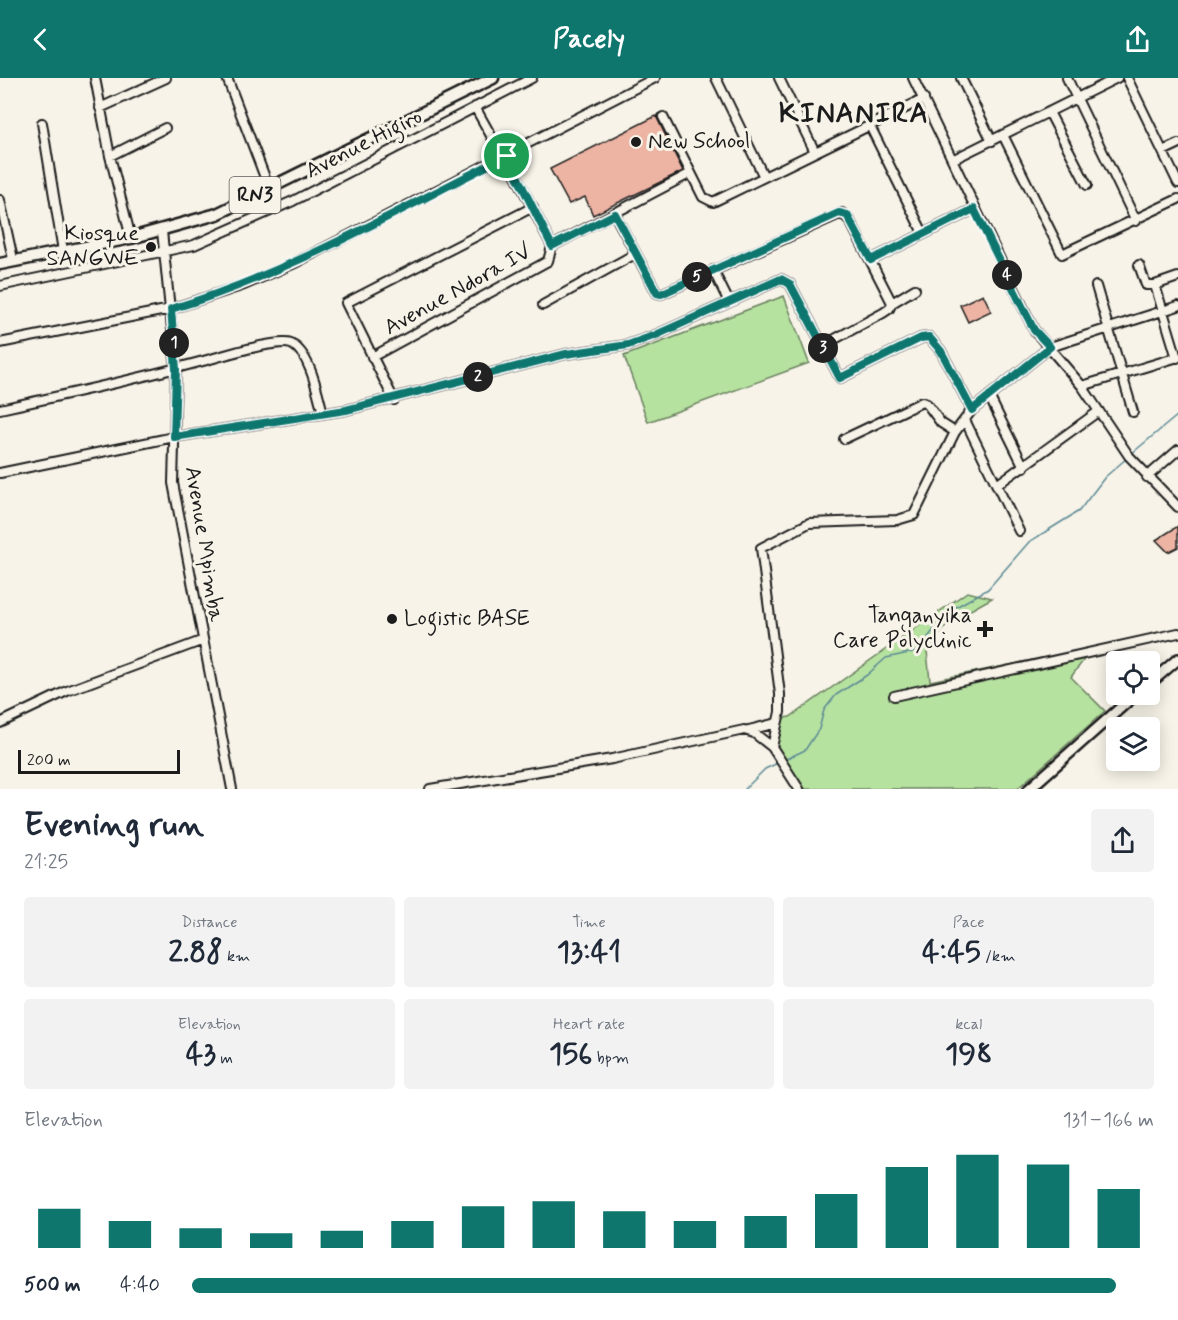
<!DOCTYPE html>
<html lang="en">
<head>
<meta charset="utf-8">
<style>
  :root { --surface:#fff; --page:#f2f2f3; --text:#1f2937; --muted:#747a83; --accent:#0f766e }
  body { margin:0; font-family:Mynerve,sans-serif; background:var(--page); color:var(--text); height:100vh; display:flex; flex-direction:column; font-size:22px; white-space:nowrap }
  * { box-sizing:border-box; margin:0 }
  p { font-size:20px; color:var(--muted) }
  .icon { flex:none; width:33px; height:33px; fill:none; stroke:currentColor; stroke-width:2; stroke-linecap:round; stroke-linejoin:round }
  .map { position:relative; height:711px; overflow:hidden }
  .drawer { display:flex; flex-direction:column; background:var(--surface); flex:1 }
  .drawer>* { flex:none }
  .controls { position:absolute; left:1106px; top:573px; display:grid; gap:12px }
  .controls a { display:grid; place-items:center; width:54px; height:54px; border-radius:6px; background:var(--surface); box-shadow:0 3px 15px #0003; font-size:30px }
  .scale { position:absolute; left:18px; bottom:15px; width:162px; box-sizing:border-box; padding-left:6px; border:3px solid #1c1c1c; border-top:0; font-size:16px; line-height:21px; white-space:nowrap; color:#1c1c1c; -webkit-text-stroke:4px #f7f3e8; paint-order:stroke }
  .pin { position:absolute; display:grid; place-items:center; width:51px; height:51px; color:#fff; margin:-26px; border:3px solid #fff; border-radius:50%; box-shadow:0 2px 6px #0007 }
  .km { position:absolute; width:30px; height:30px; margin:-15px; border-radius:50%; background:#222; color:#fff; font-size:16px; line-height:30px; text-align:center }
  .round { display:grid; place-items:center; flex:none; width:63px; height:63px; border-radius:6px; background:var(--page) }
  .head { display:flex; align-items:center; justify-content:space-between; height:102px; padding:0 24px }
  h1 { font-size:33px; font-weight:800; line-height:45px }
  .metrics { display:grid; grid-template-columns:repeat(3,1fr); gap:9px; height:102px; padding:6px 24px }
  .metrics div { display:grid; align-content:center; border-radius:6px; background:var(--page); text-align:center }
  .metrics b { font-size:30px; font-weight:800 }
  .metrics small { font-size:16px; font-weight:400 }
  .metrics p { font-size:16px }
  .chart { height:168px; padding:12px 24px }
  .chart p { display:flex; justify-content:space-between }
  .chart svg { width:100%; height:108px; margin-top:6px; stroke:var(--accent); stroke-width:6 }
  ul { padding:0 24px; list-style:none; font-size:20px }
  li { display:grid; grid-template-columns:96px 72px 1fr; align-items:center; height:45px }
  li i { height:15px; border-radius:8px; background:var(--accent) }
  header { display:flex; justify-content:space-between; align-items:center; height:78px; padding:0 24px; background:var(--accent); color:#fff; font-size:27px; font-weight:800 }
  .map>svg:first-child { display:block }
</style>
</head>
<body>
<header><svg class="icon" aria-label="back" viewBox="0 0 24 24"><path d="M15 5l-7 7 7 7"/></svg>Pacely<svg class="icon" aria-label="share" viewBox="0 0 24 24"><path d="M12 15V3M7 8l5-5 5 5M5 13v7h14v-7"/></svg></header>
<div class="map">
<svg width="1178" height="711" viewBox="0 0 1178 711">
  <rect width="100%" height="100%" fill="#f7f3e8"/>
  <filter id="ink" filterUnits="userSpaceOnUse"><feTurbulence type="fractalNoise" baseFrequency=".0167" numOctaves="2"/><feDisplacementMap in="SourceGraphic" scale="12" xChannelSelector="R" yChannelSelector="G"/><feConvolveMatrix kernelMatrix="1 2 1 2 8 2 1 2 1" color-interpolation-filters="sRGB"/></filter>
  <g filter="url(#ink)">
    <path fill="#b6e2a0" stroke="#697f5e" stroke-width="1.5" d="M 784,218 L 809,285 L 648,344 L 624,278 Z
      M 967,514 L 992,520 L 949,544 L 927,573 L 930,603 L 1083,572 L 1086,579 L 1071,599 L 1105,633 L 1017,711 L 805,711 L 776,667 L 779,641 L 790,639 Z"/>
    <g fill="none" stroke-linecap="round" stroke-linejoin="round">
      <path stroke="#5c8a95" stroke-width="1.5" d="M 1131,376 L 1178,337
        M 784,682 L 805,672 L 819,651 L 824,632 L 836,617 L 867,597 L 886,580 L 918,573 L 947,534 L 988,511 L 1029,464 L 1079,433 L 1105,399 L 1127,380
        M 745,711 L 765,691 L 780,684"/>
    </g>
    <path fill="#edb4a4" stroke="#1c1c1c" stroke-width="1.5" d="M 656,38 L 683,93 L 593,137 L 585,119 L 569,126 L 550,91 Z
      M 983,216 L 991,233 L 968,244 L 960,227 Z
      M 1178,448 L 1178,469 L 1168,474 L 1156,462 Z"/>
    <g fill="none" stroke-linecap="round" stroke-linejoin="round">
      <g stroke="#1c1c1c" stroke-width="12">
        <path id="minor" d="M 95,0 L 110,78 L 131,160
          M 227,0 L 269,110
          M 716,0 L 764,99
          M 779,0 L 815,74
          M 913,0 L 1034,252 L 1082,308 L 1129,378 L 1178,429
          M 961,0 L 992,63
          M 1067,0 L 1136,143
          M 1127,0 L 1178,105
          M 475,29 L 503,79
          M 100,30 L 166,0
          M 1049,34 L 1087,107
          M 663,39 L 703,119 L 713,124 L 924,21
          M 42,45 L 63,173
          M 870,48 L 923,155
          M 1003,57 L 1062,176 L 1178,121
          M 1163,73 L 1178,66
          M 110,78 L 165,50
          M 506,78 L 552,168
          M 954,81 L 1117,0
          M 0,122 L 13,181
          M 615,137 L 657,215 L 661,216 L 842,135 L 850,143 L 892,225
          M 162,153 L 176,291 L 173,405 L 232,711
          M 552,168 L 691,95
          M 871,182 L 974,131
          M 1139,187 L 1146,207 L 1155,207
          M 713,192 L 729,224
          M 0,208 L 194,167 L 293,123 L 532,0
          M 1096,208 L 1133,334
          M 543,227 L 635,176
          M 0,265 L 171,231 L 244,207 L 295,185 L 655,0
          M 822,268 L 883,235 L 889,231 L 892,225 L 915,211
          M 372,279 L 548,183 L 552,168
          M 1177,280 L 1155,207 L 1178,199
          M 1082,308 L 1178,279
          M 989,318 L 1024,389
          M 394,322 L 346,225 L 533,129
          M 0,331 C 78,314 155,297 232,275 C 243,272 281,262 291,266 C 310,274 318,317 323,335
          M 965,342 L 1019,453
          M 844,361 L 922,324 L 927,326 L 941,345 L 955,354
          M 0,395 L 174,359 L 346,332 L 566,276 L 628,267 L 656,257 L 781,201 L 790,206 L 840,300 L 921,260 L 929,259 L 941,273 L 972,332
          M 1147,399 L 1178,372
          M 998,406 L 1099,333
          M 894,618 L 1178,555
          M 0,645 L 67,613 L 201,563
          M 749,652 L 777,645
          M 430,711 L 612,681 L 744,652 L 754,655 L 772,669
          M 799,711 L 772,669 L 780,634 L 780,616 L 761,470 L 809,445 L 897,442 L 914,437 L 955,354 L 972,332 L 1050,269 L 1178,228"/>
      </g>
      <g stroke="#1c1c1c" stroke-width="14">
        <path id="major" d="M 1149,606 L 1178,581
          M 1029,711 L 1136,616"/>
      </g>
      <g stroke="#1c1c1c" stroke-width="15">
        <path id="highway" d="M 0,186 L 131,160 L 217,136 L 493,0"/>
      </g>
      <use href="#minor" stroke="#f7f3e8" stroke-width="8"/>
      <use href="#major" stroke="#f7f3e8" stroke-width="9"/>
      <use href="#highway" stroke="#f7f3e8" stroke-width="10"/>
    </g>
  </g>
  <g fill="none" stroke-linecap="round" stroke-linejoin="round" filter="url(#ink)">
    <g stroke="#fff" stroke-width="12">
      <path id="route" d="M 507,78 L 552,168 L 615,136 L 657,215 L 661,216 L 839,135 L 847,137 L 871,182 L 974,131 L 1034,252 L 1050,269 L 972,332 L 941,273 L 929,259 L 921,260 L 840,300 L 790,206 L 781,201 L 656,257 L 628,267 L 566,276 L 346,332 L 174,359 L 176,291 L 171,231 C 290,195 396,133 507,78 Z"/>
    </g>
    <use href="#route" stroke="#0f766e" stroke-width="8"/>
  </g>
  <g fill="#1c1c1c" stroke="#f7f3e8" stroke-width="2">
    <circle cx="636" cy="64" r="6"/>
    <circle cx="151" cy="169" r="6"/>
    <circle cx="392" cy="541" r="6"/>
    <path d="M982 542h6v6h6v6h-6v6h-6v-6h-6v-6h6z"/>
  </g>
  <g text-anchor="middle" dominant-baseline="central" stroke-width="6" stroke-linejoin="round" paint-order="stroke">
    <rect fill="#f7f3e8" stroke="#5e5c59" stroke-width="1.5" x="229.5" y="99" width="51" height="36" rx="4.5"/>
    <g font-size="21" font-weight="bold" fill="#1c1c1c">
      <text x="255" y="117">RN3</text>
    </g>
    <g font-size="22" fill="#1c1c1c" stroke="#f7f3e8" text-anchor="start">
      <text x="648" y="64">New School</text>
      <text x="139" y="156" text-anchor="end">Kiosque<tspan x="139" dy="25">SANGWE</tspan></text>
      <text x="972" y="538" text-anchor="end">Tanganyika<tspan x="972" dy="25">Care Polyclinic</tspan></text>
      <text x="404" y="541">Logistic BASE</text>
    </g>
    <g font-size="22" fill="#1c1c1c" stroke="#f7f3e8">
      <text transform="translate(364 66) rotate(-27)">Avenue Higiro</text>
      <text transform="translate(458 212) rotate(-29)">Avenue Ndora IV</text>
      <text transform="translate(204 466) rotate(81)">Avenue Mpimba</text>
    </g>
    <g font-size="28" font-weight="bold" letter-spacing="1.5" fill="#1c1c1c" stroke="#f7f3e8">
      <text x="854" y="36">KINANIRA</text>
    </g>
  </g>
</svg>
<div class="controls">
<a><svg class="icon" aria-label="locate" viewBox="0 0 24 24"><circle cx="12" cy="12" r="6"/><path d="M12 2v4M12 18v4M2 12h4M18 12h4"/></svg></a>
<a><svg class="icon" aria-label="layers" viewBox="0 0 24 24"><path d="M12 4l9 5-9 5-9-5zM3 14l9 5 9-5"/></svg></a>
</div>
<div class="scale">200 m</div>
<div class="pin" style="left:507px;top:78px;background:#1e9e55"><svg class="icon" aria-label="arrive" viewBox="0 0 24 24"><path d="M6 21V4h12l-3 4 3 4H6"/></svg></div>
<b class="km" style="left:174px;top:265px">1</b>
<b class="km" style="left:478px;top:299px">2</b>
<b class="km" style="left:823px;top:270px">3</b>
<b class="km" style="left:1007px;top:197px">4</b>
<b class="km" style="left:697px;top:199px">5</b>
</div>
<section class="drawer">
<div class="head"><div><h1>Evening run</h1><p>21:25</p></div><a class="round"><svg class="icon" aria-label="share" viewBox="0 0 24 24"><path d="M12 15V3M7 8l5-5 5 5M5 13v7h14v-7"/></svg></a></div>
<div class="metrics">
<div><p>Distance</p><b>2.88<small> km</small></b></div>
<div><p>Time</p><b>13:41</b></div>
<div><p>Pace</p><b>4:45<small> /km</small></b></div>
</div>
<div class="metrics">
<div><p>Elevation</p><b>43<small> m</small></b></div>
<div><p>Heart rate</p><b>156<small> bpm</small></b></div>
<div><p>kcal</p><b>198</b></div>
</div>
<div class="chart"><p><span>Elevation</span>131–166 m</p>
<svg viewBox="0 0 160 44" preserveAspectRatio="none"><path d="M5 44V28M15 44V33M25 44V36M35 44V38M45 44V37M55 44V33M65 44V27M75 44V25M85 44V29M95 44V33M105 44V31M115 44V22M125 44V11M135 44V6M145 44V10M155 44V20"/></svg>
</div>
<ul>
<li><b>500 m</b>4:40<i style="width:96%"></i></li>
</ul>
</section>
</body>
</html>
